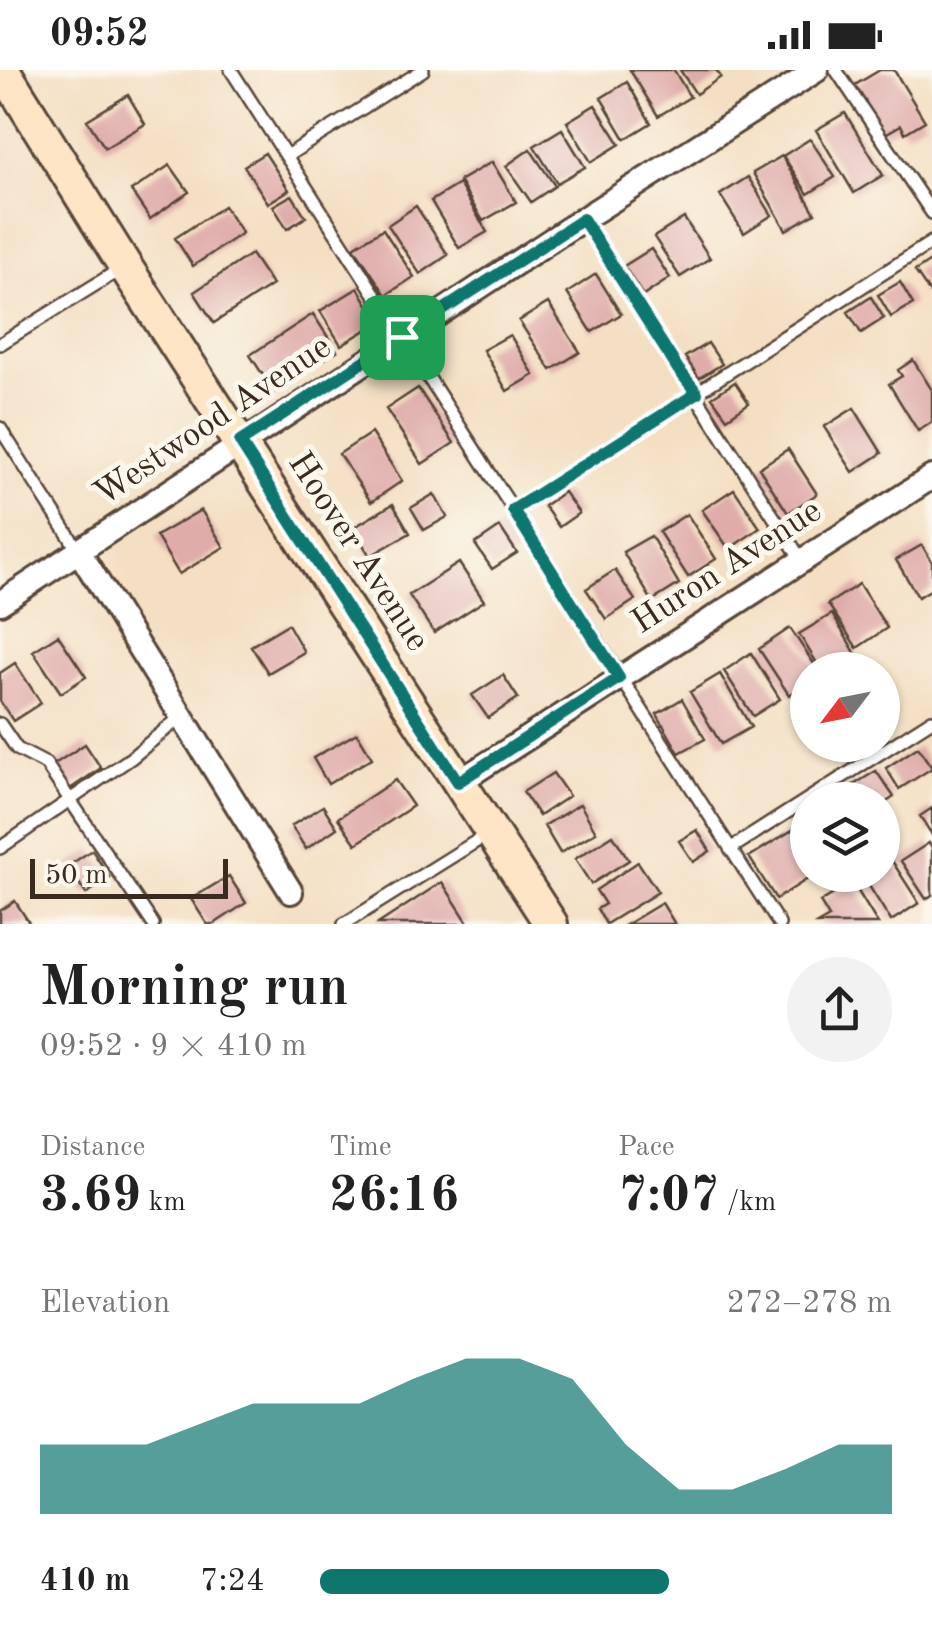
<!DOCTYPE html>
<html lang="en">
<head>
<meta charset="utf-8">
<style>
  :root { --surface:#fff; --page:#f2f2f2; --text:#222; --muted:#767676; --accent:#0f766e }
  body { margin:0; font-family:"Old Standard TT",serif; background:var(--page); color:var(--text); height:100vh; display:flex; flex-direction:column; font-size:38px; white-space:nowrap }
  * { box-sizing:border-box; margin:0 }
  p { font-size:32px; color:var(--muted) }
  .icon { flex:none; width:55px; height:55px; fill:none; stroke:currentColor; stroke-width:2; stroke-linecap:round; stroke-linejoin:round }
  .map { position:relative; height:854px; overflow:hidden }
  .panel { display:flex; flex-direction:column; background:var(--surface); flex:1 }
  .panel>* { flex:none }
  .needle { width:65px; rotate:238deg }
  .tools { position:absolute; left:790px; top:582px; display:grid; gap:20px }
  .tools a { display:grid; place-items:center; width:110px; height:110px; border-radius:50%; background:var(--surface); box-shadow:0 2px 8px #0004; font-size:50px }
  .scale { position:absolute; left:30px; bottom:25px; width:198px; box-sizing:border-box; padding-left:10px; border:5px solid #3b2a1e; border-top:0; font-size:28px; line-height:35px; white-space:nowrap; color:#3b2a1e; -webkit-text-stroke:8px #fbf7ec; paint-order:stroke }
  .pin { position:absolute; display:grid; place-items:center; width:85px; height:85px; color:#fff; margin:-42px; border-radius:20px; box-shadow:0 5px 15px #0006 }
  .round { display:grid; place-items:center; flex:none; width:105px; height:105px; border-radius:52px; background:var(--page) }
  .head { display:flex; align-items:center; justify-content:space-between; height:170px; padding:0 40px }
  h1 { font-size:55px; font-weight:800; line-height:75px }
  .metrics { display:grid; grid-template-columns:repeat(3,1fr); gap:15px; height:170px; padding:10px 40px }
  .metrics div { display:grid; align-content:center }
  .metrics b { font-size:50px; font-weight:800 }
  .metrics small { font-size:28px; font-weight:400 }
  .metrics p { font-size:28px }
  .chart { height:280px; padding:20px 40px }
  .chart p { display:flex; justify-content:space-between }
  .chart svg { width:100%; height:180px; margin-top:10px; fill:var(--accent); opacity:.7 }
  ul { padding:0 40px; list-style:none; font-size:32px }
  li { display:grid; grid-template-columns:160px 120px 1fr; align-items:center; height:75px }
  li i { height:25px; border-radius:12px; background:var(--accent) }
  .status { display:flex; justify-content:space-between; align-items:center; height:70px; padding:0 50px; background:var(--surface); direction:ltr }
  .status svg { height:28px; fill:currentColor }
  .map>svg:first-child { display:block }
</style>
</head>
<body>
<div class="status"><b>09:52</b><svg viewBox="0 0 49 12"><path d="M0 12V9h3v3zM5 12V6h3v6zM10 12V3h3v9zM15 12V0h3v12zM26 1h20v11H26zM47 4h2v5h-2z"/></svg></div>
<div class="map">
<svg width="932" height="854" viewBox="0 0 932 854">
  <rect width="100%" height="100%" fill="#fbf7ec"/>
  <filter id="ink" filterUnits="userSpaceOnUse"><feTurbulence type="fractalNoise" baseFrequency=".01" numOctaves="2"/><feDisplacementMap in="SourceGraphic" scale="20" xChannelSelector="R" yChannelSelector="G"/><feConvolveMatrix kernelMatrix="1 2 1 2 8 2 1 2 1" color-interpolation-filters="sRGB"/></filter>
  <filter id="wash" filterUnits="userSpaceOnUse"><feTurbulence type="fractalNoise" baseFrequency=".0048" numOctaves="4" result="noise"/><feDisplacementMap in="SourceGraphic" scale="40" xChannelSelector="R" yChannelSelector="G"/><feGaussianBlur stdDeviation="2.25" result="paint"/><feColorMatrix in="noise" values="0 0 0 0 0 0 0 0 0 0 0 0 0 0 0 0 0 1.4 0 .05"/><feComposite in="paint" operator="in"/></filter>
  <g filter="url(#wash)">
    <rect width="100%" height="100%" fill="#f4dfc3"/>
    <g id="blocks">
      <path fill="#dfacaa" d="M 630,0 L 674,0 L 690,27 L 658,46 Z
        M 680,0 L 716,0 L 721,7 L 696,24 Z
        M 880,0 L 894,0 L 925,51 L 905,63 L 901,55 L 885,64 L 855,15 Z
        M 627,12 L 651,53 L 625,69 L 601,28 Z
        M 128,25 L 145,54 L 105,78 L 87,50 Z
        M 595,35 L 620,74 L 591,92 L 567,52 Z
        M 845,43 L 883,105 L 854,123 L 816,60 Z
        M 562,59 L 585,97 L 557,113 L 534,76 Z
        M 810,69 L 835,107 L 808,124 L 783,86 Z
        M 530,79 L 555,116 L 531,132 L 506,96 Z
        M 265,83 L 289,120 L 268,133 L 244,96 Z
        M 782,86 L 815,143 L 786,160 L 753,103 Z
        M 492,92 L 516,132 L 483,151 L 459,111 Z
        M 170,95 L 189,122 L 150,149 L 131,121 Z
        M 748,107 L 772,145 L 744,163 L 720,125 Z
        M 459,114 L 487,162 L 459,178 L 431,131 Z
        M 292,125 L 306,147 L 287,159 L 273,136 Z
        M 224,136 L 242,163 L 193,196 L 175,168 Z
        M 416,136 L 448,185 L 420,204 L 388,155 Z
        M 684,148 L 710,188 L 680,207 L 654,167 Z
        M 383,159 L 414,207 L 386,225 L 354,177 Z
        M 651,179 L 670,208 L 643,226 L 624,196 Z
        M 251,184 L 272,215 L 214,253 L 194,222 Z
        M 932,190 L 932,226 L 915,201 Z
        M 596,204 L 621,244 L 592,262 L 567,223 Z
        M 900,212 L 913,234 L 891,247 L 878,225 Z
        M 358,218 L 379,252 L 341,275 L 320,241 Z
        M 871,227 L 884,248 L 861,263 L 848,242 Z
        M 548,233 L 580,282 L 551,300 L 519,251 Z
        M 313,244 L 337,281 L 274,322 L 250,285 Z
        M 510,265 L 534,305 L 507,321 L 483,280 Z
        M 708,273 L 722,294 L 699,308 L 685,287 Z
        M 913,290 L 932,320 L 932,352 L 918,361 L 889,314 L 902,306 L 898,300 Z
        M 735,312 L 749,333 L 727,348 L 712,327 Z
        M 418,318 L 454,373 L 422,394 L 386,339 Z
        M 854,338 L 882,383 L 853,402 L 824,357 Z
        M 371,363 L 402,411 L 371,432 L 339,384 Z
        M 788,379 L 817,424 L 788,443 L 759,398 Z
        M 734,419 L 760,458 L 729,479 L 702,440 Z
        M 564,422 L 579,443 L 559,457 L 544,436 Z
        M 434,424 L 447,447 L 424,460 L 411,438 Z
        M 393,434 L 410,463 L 370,486 L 353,458 Z
        M 201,440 L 224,477 L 179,504 L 156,466 Z
        M 687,444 L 716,489 L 688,507 L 659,462 Z
        M 500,457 L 517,483 L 492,499 L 475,474 Z
        M 651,466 L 679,514 L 652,531 L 623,482 Z
        M 922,475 L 932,492 L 932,519 L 918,527 L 896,490 Z
        M 459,493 L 484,531 L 434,563 L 409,525 Z
        M 615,500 L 635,530 L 606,549 L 586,519 Z
        M 859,514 L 887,558 L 857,578 L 828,534 Z
        M 832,544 L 856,584 L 830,600 L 821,600 L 799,564 Z
        M 288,554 L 304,582 L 268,603 L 251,576 Z
        M 790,558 L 818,600 L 808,600 L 808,613 L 789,625 L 759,579 Z
        M 58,565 L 86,607 L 61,623 L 33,581 Z
        M 751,583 L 780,629 L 753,646 L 724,601 Z
        M 15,593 L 41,633 L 13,651 L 0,631 L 0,603 Z
        M 720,604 L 751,657 L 721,674 L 690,622 Z
        M 503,605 L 518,628 L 488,648 L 472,625 Z
        M 682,629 L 705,669 L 679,683 L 657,644 Z
        M 357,663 L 372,688 L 328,714 L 313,688 Z
        M 85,674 L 101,698 L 70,719 L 53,695 Z
        M 918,677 L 932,698 L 899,719 L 886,698 Z
        M 876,701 L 894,727 L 882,735 L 882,730 L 859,730 L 850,717 Z
        M 553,703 L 569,726 L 539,746 L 523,722 Z
        M 395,710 L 413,736 L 356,774 L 338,748 Z
        M 580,734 L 596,762 L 560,783 L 544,756 Z
        M 323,736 L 337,758 L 306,779 L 291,756 Z
        M 932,738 L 932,765 L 920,746 Z
        M 794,759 L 808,780 L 808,805 L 814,805 L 776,829 L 749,787 Z
        M 697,760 L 710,781 L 693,792 L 679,771 Z
        M 613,765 L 629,790 L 591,814 L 575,789 Z
        M 929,773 L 932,777 L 932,825 L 926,829 L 901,791 Z
        M 92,780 L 110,808 L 86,824 L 68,796 Z
        M 892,791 L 919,833 L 891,851 L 864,808 L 882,805 L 882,796 Z
        M 638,792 L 658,822 L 606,854 L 597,839 L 605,834 L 596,820 Z
        M 229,806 L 246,833 L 214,854 L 207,854 L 191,829 Z
        M 442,812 L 469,854 L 378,854 Z
        M 853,813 L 878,854 L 817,854 L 829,847 L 820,832 Z
        M 15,831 L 30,854 L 0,854 L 0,841 Z
        M 662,833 L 675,854 L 627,854 Z"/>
    </g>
  </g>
  <g filter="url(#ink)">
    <use href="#blocks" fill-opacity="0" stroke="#574537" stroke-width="2.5"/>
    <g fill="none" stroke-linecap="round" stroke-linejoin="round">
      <g stroke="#574537" stroke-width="16">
        <path id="lane" d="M 231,0 L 779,854
          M 836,0 L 932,143
          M 288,85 L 423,0
          M 583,149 L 802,491
          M 0,274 L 124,197
          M 0,358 L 80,483
          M 513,440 L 932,172
          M 0,654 L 17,679 L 46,694 L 153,854
          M 0,778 L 131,688 L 182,646
          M 730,779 L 932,650
          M 344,854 L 488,764"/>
      </g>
      <g stroke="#574537" stroke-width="28">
        <path id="street" d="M 80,483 L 291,822
          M 0,533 L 583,149 L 817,0
          M 459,712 L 932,407"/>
      </g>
      <g stroke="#574537" stroke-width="38">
        <path id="secondary" d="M 3,0 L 125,196 L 551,854"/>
      </g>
      <use href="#lane" stroke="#fff" stroke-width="11"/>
      <use href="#street" stroke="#fff" stroke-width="22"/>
      <use href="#secondary" stroke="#fde5c5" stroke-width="32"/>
    </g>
  </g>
  <g fill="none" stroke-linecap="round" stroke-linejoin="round" filter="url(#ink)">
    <g stroke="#fff" stroke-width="20">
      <path id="route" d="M 583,149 L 678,299 L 697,323 L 513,440 L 619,608 L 458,712 L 240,372 Z"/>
    </g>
    <use href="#route" stroke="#0f766e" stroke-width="12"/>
  </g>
  <g text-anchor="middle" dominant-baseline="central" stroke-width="10" stroke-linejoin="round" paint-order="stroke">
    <g font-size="35" fill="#3b2a1e" stroke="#fbf7ec">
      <text transform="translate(213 351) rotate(-34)">Westwood Avenue</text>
      <text transform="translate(358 482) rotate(57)">Hoover Avenue</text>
      <text transform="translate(727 497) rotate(-33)">Huron Avenue</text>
    </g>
  </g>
</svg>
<div class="tools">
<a><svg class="needle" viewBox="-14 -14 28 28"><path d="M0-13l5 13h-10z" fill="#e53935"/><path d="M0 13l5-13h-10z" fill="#767676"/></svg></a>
<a><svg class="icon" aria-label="layers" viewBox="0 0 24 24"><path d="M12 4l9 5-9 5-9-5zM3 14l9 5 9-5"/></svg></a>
</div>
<div class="scale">50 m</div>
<div class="pin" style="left:402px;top:267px;background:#1e9e55"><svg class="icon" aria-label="arrive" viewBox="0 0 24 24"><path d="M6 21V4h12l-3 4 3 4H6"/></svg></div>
</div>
<section class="panel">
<div class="head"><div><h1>Morning run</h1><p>09:52 · 9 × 410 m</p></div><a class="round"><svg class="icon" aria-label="share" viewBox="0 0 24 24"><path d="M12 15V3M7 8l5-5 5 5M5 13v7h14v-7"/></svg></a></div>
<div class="metrics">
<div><p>Distance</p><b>3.69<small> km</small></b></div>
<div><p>Time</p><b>26:16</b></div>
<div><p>Pace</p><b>7:07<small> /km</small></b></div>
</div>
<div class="chart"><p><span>Elevation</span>272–278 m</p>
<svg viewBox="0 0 160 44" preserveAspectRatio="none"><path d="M0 44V27L10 27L20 27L30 22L40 17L50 17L60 17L70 11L80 6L90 6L100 11L110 27L120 38L130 38L140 33L150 27L160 27V44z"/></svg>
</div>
<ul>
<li><b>410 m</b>7:24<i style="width:61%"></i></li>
</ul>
</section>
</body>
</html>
